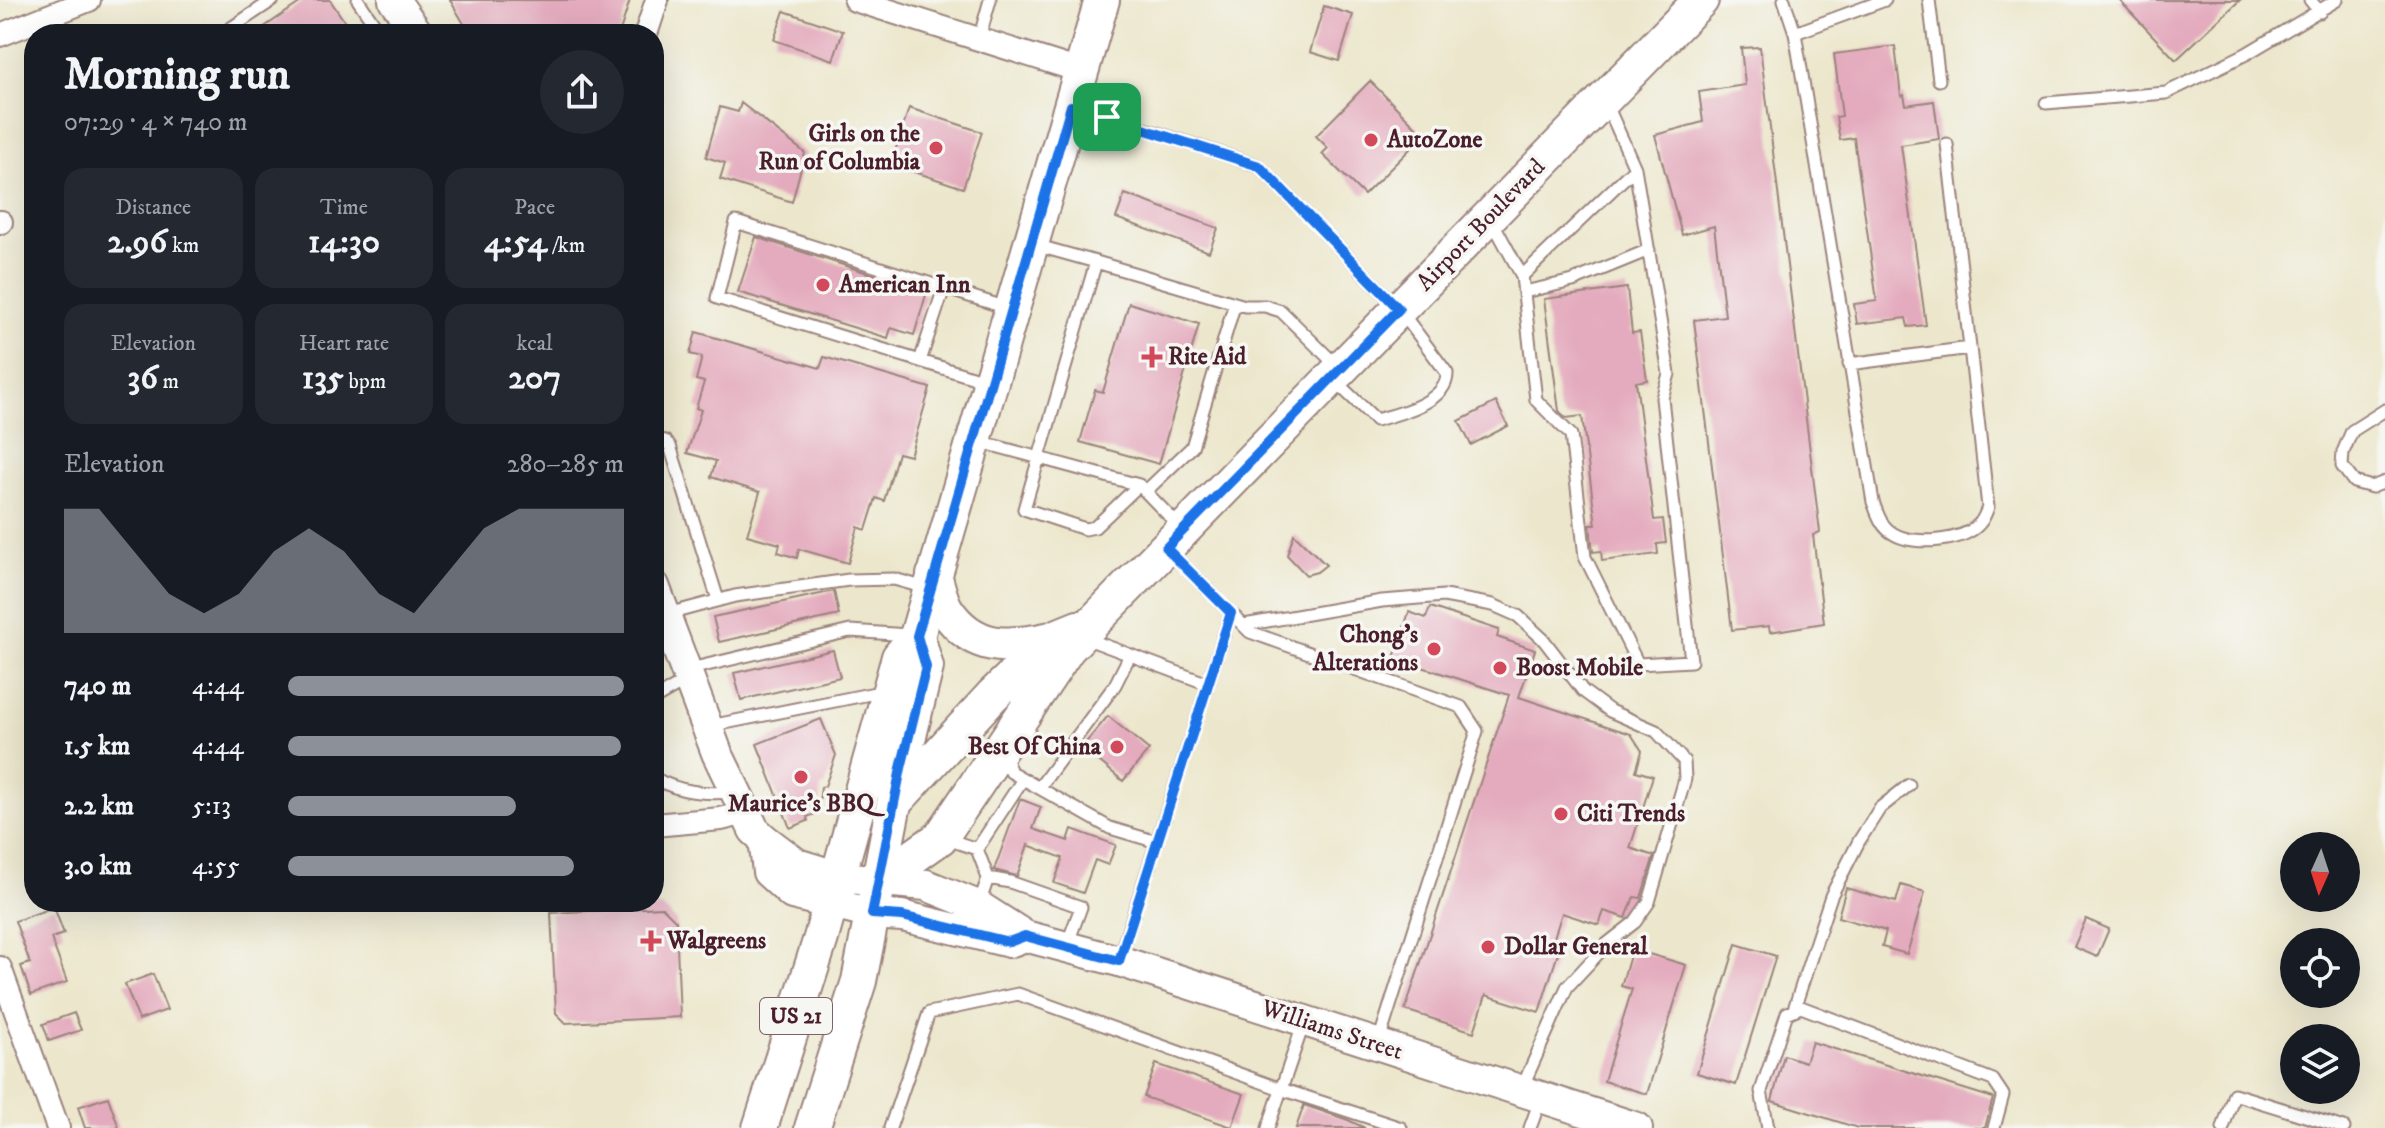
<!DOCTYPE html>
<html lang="en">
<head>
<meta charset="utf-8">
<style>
  :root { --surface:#171b24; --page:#242831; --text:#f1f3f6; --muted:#9ea1a6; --accent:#8c9099 }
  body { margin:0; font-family:"IM FELL DW Pica",serif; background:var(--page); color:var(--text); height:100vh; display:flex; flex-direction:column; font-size:30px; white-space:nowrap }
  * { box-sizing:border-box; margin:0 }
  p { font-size:26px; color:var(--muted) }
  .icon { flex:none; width:44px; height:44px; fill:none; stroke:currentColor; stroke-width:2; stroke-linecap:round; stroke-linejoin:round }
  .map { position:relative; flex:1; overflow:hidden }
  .details { position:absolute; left:24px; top:24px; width:640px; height:888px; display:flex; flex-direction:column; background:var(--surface); border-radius:32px; box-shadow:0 8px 32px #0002 }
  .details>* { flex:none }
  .needle { width:52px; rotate:183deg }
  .tools { position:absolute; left:2280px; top:832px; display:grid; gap:16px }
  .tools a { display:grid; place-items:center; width:80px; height:80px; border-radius:50%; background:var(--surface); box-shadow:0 8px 32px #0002; font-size:40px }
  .pin { position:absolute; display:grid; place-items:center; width:68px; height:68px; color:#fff; margin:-34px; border-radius:16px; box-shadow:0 4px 12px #0006 }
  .round { display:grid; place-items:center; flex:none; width:84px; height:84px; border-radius:42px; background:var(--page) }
  .summary { display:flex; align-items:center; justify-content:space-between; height:136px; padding:0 40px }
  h1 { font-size:44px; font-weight:700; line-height:60px }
  .metrics { display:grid; grid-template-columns:repeat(3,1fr); gap:12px; height:136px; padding:8px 40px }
  .metrics div { display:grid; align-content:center; border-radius:20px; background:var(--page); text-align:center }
  .metrics b { font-size:34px; font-weight:700 }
  .metrics small { font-size:22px; font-weight:400 }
  .metrics p { font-size:22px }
  .chart { height:224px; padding:16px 40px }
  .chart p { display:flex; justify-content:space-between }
  .chart svg { width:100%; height:144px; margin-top:8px; fill:var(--accent); opacity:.7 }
  ul { padding:0 40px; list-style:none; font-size:26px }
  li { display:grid; grid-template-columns:128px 96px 1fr; align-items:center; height:60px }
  li i { height:20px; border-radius:10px; background:var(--accent) }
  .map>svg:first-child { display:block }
</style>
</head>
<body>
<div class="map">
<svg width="2385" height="1128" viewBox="0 0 2385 1128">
  <rect width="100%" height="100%" fill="#f6f6f2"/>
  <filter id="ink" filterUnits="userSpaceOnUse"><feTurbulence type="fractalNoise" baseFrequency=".0125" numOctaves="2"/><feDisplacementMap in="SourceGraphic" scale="16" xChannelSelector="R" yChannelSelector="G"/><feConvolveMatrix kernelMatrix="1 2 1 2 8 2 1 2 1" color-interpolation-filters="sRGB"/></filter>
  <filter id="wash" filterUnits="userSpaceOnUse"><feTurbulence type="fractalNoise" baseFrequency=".006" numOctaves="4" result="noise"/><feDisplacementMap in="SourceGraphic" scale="32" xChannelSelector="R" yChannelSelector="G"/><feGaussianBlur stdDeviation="1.8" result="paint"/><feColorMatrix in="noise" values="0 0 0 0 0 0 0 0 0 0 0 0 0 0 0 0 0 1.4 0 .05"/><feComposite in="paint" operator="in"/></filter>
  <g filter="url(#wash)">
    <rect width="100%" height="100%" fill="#ece7cc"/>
    <g id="blocks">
      <path fill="#e4abbe" d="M 304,0 L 330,0 L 353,34 L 254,34 Z
        M 450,0 L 630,0 L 619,34 L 470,34 Z
        M 2119,0 L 2240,0 L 2176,60 Z
        M 1324,6 L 1353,15 L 1339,61 L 1310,52 Z
        M 784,11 L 843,31 L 833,60 L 774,40 Z
        M 1895,46 L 1901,96 L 1904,95 L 1906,105 L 1934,101 L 1939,139 L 1901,145 L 1926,325 L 1908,327 L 1906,318 L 1857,324 L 1854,304 L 1877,301 L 1854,138 L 1840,140 L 1836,117 L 1842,116 L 1834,54 Z
        M 1760,47 L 1820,532 L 1813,535 L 1824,623 L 1770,632 L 1769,626 L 1732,630 L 1694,320 L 1725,316 L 1714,226 L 1682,235 L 1655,135 L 1703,122 L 1699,92 L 1745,85 L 1741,48 Z
        M 1370,81 L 1424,135 L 1364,195 L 1322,154 L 1328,148 L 1316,136 Z
        M 741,103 L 805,153 L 792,202 L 720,179 L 725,163 L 706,157 L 720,107 L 738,112 Z
        M 909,108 L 982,132 L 963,188 L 891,164 Z
        M 1125,194 L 1218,228 L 1209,252 L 1116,218 Z
        M 756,237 L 905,285 L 904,289 L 926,295 L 914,335 L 891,328 L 888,338 L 738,292 Z
        M 1627,288 L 1632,333 L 1640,332 L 1647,380 L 1636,382 L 1654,520 L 1663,519 L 1666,543 L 1657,544 L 1658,554 L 1602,561 L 1601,551 L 1593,552 L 1590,525 L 1596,525 L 1582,416 L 1566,418 L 1559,411 L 1544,299 Z
        M 1129,303 L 1199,324 L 1159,464 L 1080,442 L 1095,390 L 1103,392 Z
        M 696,332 L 820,368 L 824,357 L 930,388 L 910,456 L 898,453 L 884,501 L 876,498 L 866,530 L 858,527 L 848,563 L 799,549 L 797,558 L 778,552 L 780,544 L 747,535 L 760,492 L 711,477 L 716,461 L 687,453 L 701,410 L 696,408 L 704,382 L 696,380 L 702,357 L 690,354 Z
        M 1496,402 L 1508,426 L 1471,445 L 1459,421 Z
        M 1294,534 L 1326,565 L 1317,572 L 1306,575 L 1287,555 Z
        M 834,591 L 839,615 L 719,642 L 713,617 Z
        M 1430,607 L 1499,630 L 1497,637 L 1535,650 L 1519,697 L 1631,734 L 1642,751 L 1636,771 L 1653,776 L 1630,848 L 1654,856 L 1641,898 L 1634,897 L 1626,918 L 1604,911 L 1599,925 L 1562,913 L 1551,947 L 1559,950 L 1539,1012 L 1486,995 L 1474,1032 L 1405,1010 L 1509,695 L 1394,658 L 1409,612 L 1426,618 Z
        M 833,650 L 840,677 L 741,700 L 734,673 Z
        M 1108,716 L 1149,750 L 1123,781 L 1082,747 Z
        M 821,719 L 836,755 L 825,786 L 821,787 L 818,813 L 807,817 L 808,821 L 790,828 L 757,744 Z
        M 1020,799 L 1041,807 L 1033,829 L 1068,841 L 1072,829 L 1116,845 L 1108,865 L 1095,860 L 1083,893 L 1054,883 L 1063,858 L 1028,845 L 1017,876 L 994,870 Z
        M 1901,885 L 1925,892 L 1907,954 L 1882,947 L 1886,931 L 1838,917 L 1846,888 L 1896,902 Z
        M 54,907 L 64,934 L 51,938 L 67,982 L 31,995 L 21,966 L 30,963 L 15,921 Z
        M 662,907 L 676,921 L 680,1017 L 566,1023 L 556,1013 L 551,913 Z
        M 2086,919 L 2109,929 L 2097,957 L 2074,947 Z
        M 1736,944 L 1776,956 L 1736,1085 L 1697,1073 Z
        M 1632,949 L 1686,965 L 1647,1094 L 1604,1081 L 1632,989 L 1621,986 Z
        M 153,974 L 167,1010 L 139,1020 L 125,984 Z
        M 74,1013 L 81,1030 L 49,1041 L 43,1024 Z
        M 1812,1042 L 1993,1098 L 1985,1128 L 1858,1128 L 1772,1101 L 1784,1055 L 1805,1062 Z
        M 1156,1064 L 1244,1094 L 1232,1127 L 1144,1097 Z
        M 108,1097 L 119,1128 L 85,1128 L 78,1107 Z
        M 1304,1105 L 1348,1120 L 1365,1128 L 1296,1128 Z"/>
    </g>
  </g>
  <g filter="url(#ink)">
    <use href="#blocks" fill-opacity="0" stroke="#9b837c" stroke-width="2"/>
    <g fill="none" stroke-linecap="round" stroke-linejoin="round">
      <g stroke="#9b837c" stroke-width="15">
        <path id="lane" d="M 358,0 L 381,34
          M 1784,0 L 1795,33 L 1885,0
          M 1929,0 L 1939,80
          M 2310,0 L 2320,12
          M 1795,33 L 1873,502 C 1878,515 1881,527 1894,534 C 1914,546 1963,542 1979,524 C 1983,520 1986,513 1988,507 L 1947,144
          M 222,34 L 273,0
          M 979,39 L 990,0
          M 2046,103 L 2166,93 L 2246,54 L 2337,0
          M 1074,106 L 1259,166 L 1399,309 L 1447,373 C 1448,402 1398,414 1376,420 L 1335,381
          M 1491,219 L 1522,276 L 1536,400 L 1571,435 L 1585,557 L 1638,664 L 1691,661 L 1662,398 L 1669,374 L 1635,168 L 1606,103
          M 1035,245 L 1096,262
          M 1522,276 L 1635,168
          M 1524,292 L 1573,281 L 1649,250
          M 920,361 L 944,288
          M 1849,364 L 1970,348
          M 988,382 L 717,298 L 736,222 L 1007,308
          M 2385,410 L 2352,431 L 2343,452 L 2342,466 L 2354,482 L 2372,487 L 2385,482
          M 654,439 L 665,441 L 670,446 L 718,600
          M 977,441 L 1139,485 L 1180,527
          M 1139,485 L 1095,527 L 1085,529 L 1024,509 L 1096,262 L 1245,306 L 1265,306 L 1281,311 L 1337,366
          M 1146,491 L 1192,447 L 1235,303
          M 1169,551 L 1250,632 L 1461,707 L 1477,731 L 1378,1044
          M 668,614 L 735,596 L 849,580 L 894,579 L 926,588
          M 1244,625 L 1382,601 L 1444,596 L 1493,605 L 1518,616 L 1543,639 L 1583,691 L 1610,711 L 1656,731 L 1684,761 L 1685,779 L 1649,902 L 1635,922 L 1607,944 L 1567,987 L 1521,1090
          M 1085,638 L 1208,684
          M 686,670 L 850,631 L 908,635
          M 654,699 L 687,680
          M 710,726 L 885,691
          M 1004,756 L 1011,772 L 1039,788 L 1115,685 L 1130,655
          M 654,778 C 681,793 704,794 734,792
          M 1039,788 L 1110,828 L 1157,842
          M 947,839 L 977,849 L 1023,779
          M 977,849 L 988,878 L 979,904
          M 988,878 L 1010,882 L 1081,907 L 1067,945
          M 1119,959 L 1231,613
          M 1794,1009 L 1831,896 L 1859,841 L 1880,808 L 1909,785
          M 890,1128 L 929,1013 L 1018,994 L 1281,1089 L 1401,1128
          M 1268,1128 L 1304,1022
          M 1530,1128 L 1541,1098
          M 1768,1128 L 1761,1091 L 1787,1013 L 1801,1007 L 1993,1080 L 2003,1095 L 1994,1128
          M 2223,1128 L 2234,1094 L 2344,1128"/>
      </g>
      <g stroke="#9b837c" stroke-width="26">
        <path id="street" d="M 855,0 L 1080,71
          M 646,34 L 657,0
          M 0,35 L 89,0
          M 0,222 L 1,222
          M 654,825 L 721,819 L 746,813
          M 0,968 L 58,1128"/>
      </g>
      <g stroke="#9b837c" stroke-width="34">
        <path id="secondary" d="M 394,0 L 418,34
          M 654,586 L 717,753 L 746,813 L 754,830 L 764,839 L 797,864 L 839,877 L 926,885 L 978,906 L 1025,936 L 1119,961 L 1637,1128
          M 764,839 L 768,872 L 792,894 L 872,914 L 902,916 L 1009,942 L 1025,936"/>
      </g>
      <g stroke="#9b837c" stroke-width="38">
        <path id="primary" d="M 934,575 C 938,586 940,601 947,611 C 974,651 1010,648 1051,639
          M 895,802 L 992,696 L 1051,639 L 1078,628
          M 879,881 L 941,837 L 1068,648 L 1701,0
          M 760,1128 L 821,938 L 899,657 L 917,636 L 1102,0
          M 812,1128 L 859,981 L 901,768 L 926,667 L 917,636"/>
      </g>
      <use href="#lane" stroke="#fff" stroke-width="11"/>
      <use href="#street" stroke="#fff" stroke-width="22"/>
      <use href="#secondary" stroke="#fff" stroke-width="30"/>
      <use href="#primary" stroke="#fff" stroke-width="34"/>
    </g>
  </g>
  <g fill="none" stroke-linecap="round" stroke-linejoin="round" filter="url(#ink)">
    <g stroke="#fff" stroke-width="16">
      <path id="route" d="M 1071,106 L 1259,166 L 1399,309 L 1166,548 L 1231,613 L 1119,961 L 1025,936 L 1009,942 L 902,916 L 872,914 L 901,768 L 926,667 L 917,636 Z"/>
    </g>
    <use href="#route" stroke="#1a73e8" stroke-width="10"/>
  </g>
  <g fill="#d1495b" stroke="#f6f6f2" stroke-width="3">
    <circle cx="1371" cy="140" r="8"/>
    <circle cx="936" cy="148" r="8"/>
    <circle cx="823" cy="285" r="8"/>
    <path d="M1148 345h8v8h8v8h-8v8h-8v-8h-8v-8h8z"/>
    <circle cx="1434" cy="649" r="8"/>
    <circle cx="1500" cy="668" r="8"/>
    <circle cx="1117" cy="747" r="8"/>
    <circle cx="801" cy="777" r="8"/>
    <circle cx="1561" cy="814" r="8"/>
    <path d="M647 929h8v8h8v8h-8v8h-8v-8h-8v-8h8z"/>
    <circle cx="1488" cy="947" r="8"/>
  </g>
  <g text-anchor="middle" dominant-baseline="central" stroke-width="7" stroke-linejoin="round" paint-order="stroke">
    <rect fill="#f6f6f2" stroke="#7e6067" stroke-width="2" x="760" y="998" width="72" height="36" rx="6"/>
    <g font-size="22" font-weight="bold" fill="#4a1f2b">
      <text x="796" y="1016">US 21</text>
    </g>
    <g font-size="24" font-weight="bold" fill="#4a1f2b" stroke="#f6f6f2" text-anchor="start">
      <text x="920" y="134" text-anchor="end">Girls on the<tspan x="920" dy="28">Run of Columbia</tspan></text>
      <text x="1387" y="140">AutoZone</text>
      <text x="839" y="285">American Inn</text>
      <text x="1168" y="357">Rite Aid</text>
      <text x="1418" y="635" text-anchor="end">Chong's<tspan x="1418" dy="28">Alterations</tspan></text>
      <text x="1516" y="668">Boost Mobile</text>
      <text x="1101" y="747" text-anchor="end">Best Of China</text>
      <text x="801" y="804" text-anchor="middle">Maurice's BBQ</text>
      <text x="1577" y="814">Citi Trends</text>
      <text x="667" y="941">Walgreens</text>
      <text x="1504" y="947">Dollar General</text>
    </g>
    <g font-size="24" fill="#4a1f2b" stroke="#f6f6f2">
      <text transform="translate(1481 225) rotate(-46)">Airport Boulevard</text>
      <text transform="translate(1332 1030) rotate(18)">Williams Street</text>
    </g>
  </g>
</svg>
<div class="tools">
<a><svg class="needle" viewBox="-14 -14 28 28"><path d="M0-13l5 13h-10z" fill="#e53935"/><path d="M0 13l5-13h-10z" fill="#9ea1a6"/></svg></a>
<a><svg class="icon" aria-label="locate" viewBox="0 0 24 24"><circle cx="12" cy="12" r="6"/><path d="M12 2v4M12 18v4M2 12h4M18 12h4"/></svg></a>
<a><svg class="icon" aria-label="layers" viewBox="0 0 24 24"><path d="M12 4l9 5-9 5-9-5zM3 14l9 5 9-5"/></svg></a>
</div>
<div class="pin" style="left:1107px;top:117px;background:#1e9e55"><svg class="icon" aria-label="arrive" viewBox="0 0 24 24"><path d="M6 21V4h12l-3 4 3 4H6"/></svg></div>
<section class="details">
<div class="summary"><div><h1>Morning run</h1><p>07:29 · 4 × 740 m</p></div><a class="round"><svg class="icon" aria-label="share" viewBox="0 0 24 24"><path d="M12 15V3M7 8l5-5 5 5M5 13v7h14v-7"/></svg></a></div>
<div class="metrics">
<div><p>Distance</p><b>2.96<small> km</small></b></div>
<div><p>Time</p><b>14:30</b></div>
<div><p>Pace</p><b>4:54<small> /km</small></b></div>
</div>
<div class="metrics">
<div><p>Elevation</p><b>36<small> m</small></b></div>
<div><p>Heart rate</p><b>135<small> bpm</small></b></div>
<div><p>kcal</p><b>207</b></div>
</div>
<div class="chart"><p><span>Elevation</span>280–285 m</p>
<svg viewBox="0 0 160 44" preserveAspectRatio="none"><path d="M0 44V6L10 6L20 19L30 32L40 38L50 32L60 19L70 12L80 19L90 32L100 38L110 25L120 12L130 6L140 6L150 6L160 6V44z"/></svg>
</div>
<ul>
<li><b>740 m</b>4:44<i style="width:100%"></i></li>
<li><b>1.5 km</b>4:44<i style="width:99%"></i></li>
<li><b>2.2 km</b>5:13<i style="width:68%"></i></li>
<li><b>3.0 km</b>4:55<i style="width:85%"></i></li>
</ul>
</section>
</div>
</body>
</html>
